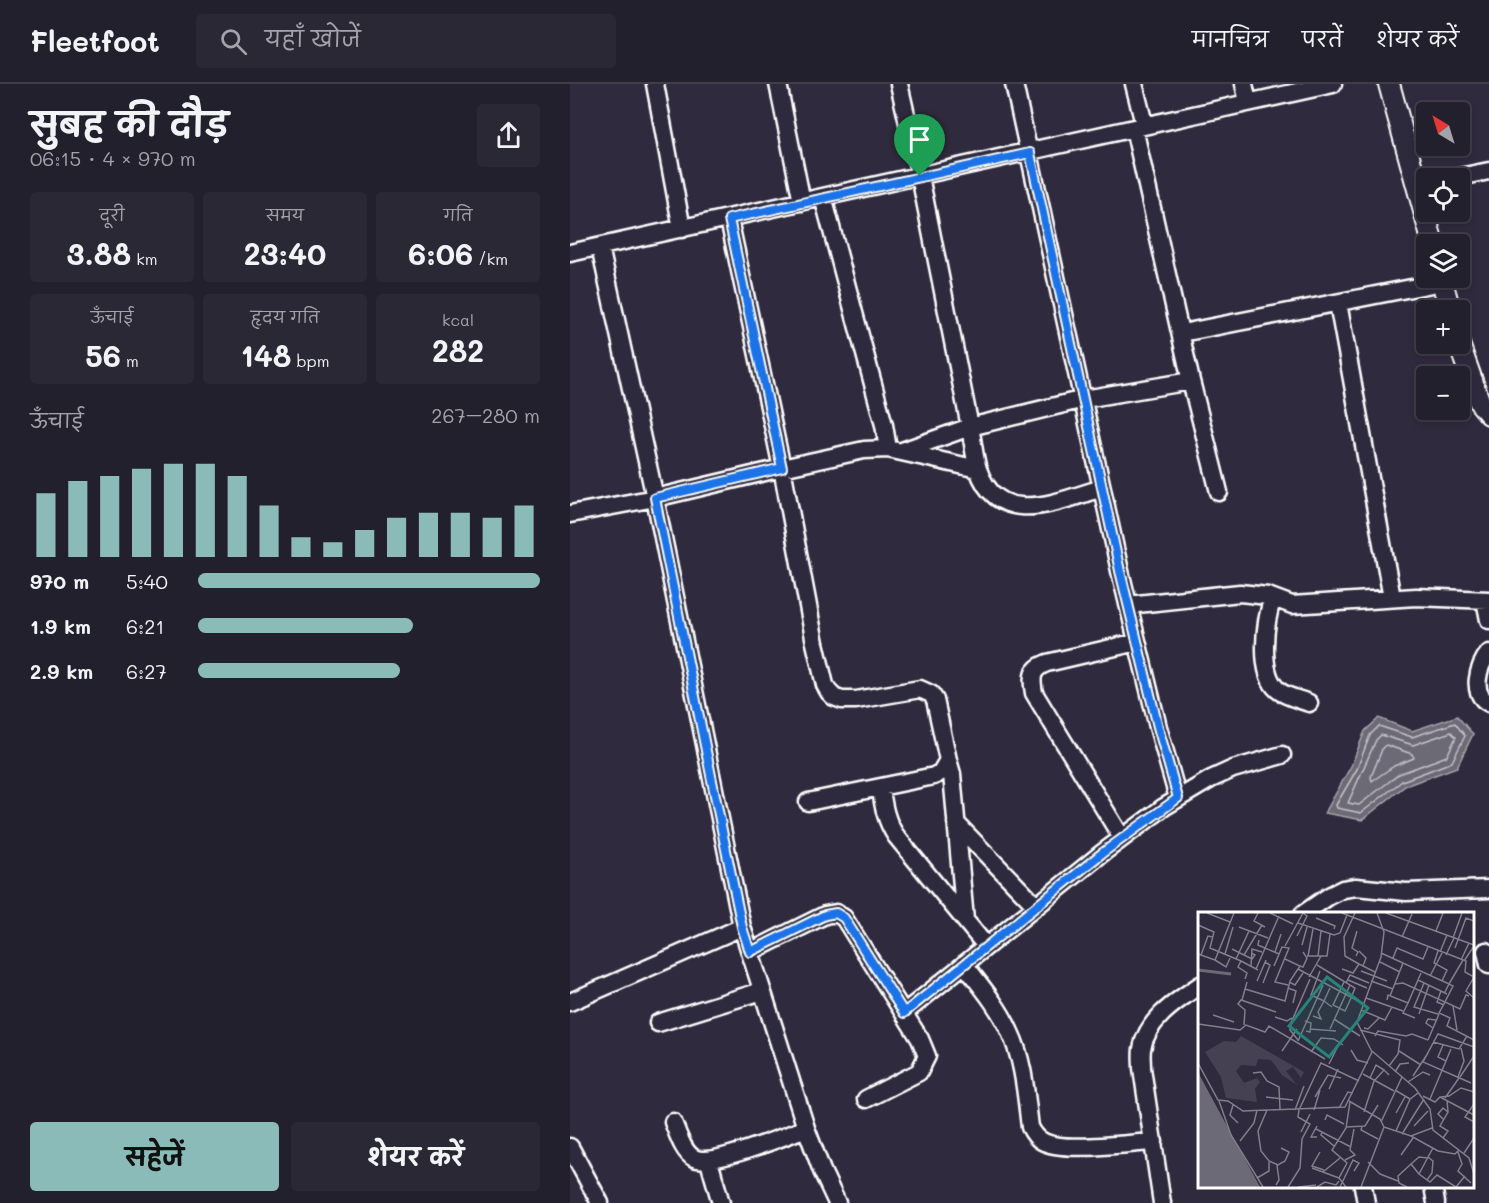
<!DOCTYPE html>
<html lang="hi">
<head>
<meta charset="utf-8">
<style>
  :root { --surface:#23202e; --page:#2b2836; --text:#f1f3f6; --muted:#a3a3aa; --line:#403e4a; --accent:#8bbbb9 }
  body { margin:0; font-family:Mali,"Playpen Sans Deva",sans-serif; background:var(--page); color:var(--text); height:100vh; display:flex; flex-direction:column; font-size:22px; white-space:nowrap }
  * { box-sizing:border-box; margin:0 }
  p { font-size:20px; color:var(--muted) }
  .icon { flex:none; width:33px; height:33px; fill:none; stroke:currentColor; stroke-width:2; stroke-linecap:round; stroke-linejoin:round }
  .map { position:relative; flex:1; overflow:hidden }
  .side { display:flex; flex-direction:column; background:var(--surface); width:570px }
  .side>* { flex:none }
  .needle { width:39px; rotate:322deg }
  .buttons { position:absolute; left:846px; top:18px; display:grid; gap:12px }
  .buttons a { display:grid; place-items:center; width:54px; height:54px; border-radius:6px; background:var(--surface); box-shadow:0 3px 9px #0003,0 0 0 2px var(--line); font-size:30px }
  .pin { position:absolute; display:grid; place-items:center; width:51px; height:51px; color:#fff; margin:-62px -26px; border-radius:50% 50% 50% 0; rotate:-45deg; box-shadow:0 0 6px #0007 }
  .pin .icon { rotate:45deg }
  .round { display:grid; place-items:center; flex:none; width:63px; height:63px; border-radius:6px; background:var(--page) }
  .summary { display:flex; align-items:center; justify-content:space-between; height:102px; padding:0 30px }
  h1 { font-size:33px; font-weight:700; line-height:45px }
  .figures { display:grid; grid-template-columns:repeat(3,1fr); gap:9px; height:102px; padding:6px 30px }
  .figures div { display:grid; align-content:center; border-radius:6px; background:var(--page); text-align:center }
  .figures b { font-size:30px; font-weight:700 }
  .figures small { font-size:16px; font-weight:400 }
  .figures p { font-size:16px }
  .chart { height:168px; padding:12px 30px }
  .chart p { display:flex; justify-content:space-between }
  .chart svg { width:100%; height:108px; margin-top:6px; stroke:var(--accent); stroke-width:6 }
  .cta { display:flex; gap:12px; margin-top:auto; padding:12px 30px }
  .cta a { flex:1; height:69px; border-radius:6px; background:var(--accent); color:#111; font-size:24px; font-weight:700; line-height:69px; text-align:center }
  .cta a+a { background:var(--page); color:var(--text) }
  ul { padding:0 30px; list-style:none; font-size:20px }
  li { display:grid; grid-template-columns:96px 72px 1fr; align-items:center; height:45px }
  li i { height:15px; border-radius:8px; background:var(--accent) }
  header { display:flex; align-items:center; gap:36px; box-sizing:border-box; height:84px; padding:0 30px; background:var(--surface); border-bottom:2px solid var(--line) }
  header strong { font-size:28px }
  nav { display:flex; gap:33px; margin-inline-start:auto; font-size:21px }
  .search { width:420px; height:54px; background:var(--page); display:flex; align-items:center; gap:15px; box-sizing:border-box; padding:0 21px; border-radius:6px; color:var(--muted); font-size:22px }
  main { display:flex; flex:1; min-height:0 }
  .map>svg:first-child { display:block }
</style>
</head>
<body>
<header>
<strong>Fleetfoot</strong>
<div class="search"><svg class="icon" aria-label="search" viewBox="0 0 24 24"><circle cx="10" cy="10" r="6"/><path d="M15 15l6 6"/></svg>यहाँ खोजें</div>
<nav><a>मानचित्र</a><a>परतें</a><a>शेयर करें</a></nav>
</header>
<main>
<section class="side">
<div class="summary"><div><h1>सुबह की दौड़</h1><p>06:15 · 4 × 970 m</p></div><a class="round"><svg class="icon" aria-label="share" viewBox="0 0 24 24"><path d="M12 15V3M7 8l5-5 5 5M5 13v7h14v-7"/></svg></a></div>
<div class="figures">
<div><p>दूरी</p><b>3.88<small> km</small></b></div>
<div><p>समय</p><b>23:40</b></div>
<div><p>गति</p><b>6:06<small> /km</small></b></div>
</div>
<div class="figures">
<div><p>ऊँचाई</p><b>56<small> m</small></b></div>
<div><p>हृदय गति</p><b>148<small> bpm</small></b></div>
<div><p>kcal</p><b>282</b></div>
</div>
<div class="chart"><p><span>ऊँचाई</span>267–280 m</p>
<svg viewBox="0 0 160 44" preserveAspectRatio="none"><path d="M5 44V18M15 44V13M25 44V11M35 44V8M45 44V6M55 44V6M65 44V11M75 44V23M85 44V36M95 44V38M105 44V33M115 44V28M125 44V26M135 44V26M145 44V28M155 44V23"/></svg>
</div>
<ul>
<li><b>970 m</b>5:40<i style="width:100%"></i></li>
<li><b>1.9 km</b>6:21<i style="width:63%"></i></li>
<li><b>2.9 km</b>6:27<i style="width:59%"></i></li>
</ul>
<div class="cta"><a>सहेजें</a><a>शेयर करें</a></div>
</section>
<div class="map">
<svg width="919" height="1119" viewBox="0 0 919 1119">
  <rect width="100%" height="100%" fill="#2f2a3d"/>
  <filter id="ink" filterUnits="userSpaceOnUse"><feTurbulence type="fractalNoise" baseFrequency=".0167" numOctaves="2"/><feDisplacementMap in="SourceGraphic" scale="12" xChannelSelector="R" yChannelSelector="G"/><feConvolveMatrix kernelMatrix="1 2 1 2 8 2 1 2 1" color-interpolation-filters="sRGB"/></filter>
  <g filter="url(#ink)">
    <path fill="#6d6a77" stroke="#a7a6ad" stroke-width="1.5" d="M 887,632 L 903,650 L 887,683 L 835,702 L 792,736 L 755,729 L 781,682 L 795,647 L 809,634 L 842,647 Z"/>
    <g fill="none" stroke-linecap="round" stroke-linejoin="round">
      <path stroke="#c5c3c9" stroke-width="1.5" d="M 885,639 L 895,652 L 882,678 L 832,697 L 791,729 L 767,724 L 766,721 L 787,685 L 800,651 L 809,642 L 842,653 Z
        M 881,648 L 886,653 L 877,672 L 829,690 L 789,721 L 778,719 L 806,656 L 811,651 L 843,661 Z
        M 816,661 L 842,670 L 844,674 L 824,682 L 802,697 L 801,693 L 813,663 Z"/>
      <g stroke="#fff" stroke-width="21">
        <path id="minor" d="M 85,0 L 112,145
          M 208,0 L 232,118
          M 329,0 L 350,92 L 400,343 L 514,315 L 621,297 L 564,44
          M 444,0 L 550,487 L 588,643 L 608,714
          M 564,0 L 574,40
          M 674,0 L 678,18
          M 885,94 L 919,87
          M 253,113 L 314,341 L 318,365
          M 30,163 L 85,414 L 172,843 L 236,1044 L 252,1087 L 267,1119
          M 0,169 L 763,0
          M 768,219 L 822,514
          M 612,249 L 872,198
          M 621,297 L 649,408
          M 332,367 L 400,343 C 403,357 404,372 408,385 C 429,446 488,417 532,404
          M 0,430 L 85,414 L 212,384 L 159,135
          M 703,514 C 695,536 688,589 708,606 C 716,613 729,615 739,619
          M 915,516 L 919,536
          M 558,521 L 670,509 L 698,512 L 722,521 L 846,513 L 919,516
          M 919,569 C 908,581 900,611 919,619
          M 378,676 L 382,690 L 395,836
          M 311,704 C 313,722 316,737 326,752 L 416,862
          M 238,718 L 364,692 L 371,688 L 378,676 L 365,616 L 361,610 L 350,605 L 286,616 L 272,616 L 264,613 L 259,608 L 255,601 L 245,559 L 212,384 L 294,366 L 318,365 L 408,385
          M 386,739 L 466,822
          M 552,754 L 464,609 C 461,593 461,585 477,579 L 567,558
          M 733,830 L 759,812 L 773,805 L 786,803 L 836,808 L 919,805
          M 916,867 L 919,881
          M 180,868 L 255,831 L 266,829 L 274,834 L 350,955 L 357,972 L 349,988 L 296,1015
          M 394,880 C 411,902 429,923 440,948 C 454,977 456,1012 460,1043 C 463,1049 466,1054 472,1057 C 492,1069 559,1059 584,1058
          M 0,918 L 172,843
          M 334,929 L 531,770 L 594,723 L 641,695 L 663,685 L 712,671
          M 88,939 L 192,907
          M 103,1038 C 108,1050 113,1068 124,1074 C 141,1083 215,1052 236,1044
          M 0,1063 L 30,1119
          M 139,1077 L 151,1119
          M 793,1102 L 796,1119
          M 863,1102 L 866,1119
          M 592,1119 L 572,984 C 572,978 571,971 572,965 C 577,935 607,917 630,901"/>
      </g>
      <g stroke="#fff" stroke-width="24">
        <path id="tertiary" d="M 819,0 L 863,160
          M 871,194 L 880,226
          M 889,260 L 910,319 L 919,330"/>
      </g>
      <use href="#minor" stroke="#2f2a3d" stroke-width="16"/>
      <use href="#tertiary" stroke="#2f2a3d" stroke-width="20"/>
    </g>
  </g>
  <g fill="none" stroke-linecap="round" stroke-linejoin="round" filter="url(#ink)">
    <g stroke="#fff" stroke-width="12">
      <path id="route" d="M 460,69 L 550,487 L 588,643 L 608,714 L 531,770 L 334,929 L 274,834 L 266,829 L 255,831 L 180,868 L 172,843 L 155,761 L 85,414 L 212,384 L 159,135 Z"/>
    </g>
    <use href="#route" stroke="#1a73e8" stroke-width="8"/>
  </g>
  <g transform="translate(628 828)">
    <rect width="276" height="276" fill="#2f2a3d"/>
    <path d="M 43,124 L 106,160 L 103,166 L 95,155 L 88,159 L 99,173 L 84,163 L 73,148 L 60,147 L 58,154 L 43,153 L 38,159 L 46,171 L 59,166 L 62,170 L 57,177 L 59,190 L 28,186 L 23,165 L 7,140 L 26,129 L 38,130 Z" fill="#464152"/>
    <path d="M 0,159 L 2,164 L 62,275 L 0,275 Z" fill="#6d6a77"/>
    <path fill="none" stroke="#6d6a77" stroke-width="3" d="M 0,58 L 33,62"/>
    <path fill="none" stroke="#827f8b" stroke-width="1.5" d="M 9,1 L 32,10M 60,1 L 56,9 L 67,15M 72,1 L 95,12M 144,1 L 268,49 L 267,60 L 276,65 L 268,79 L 276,86M 157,1 L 146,25 L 147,44 L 161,52M 188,1 L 276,33M 118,6 L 137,14 L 136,17M 100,11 L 136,23 L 142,21 L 149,3M 0,13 L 16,20 L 12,36 L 43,49 L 40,55 L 49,61 L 47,67M 41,15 L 70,26M 238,19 L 245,1M 99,24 L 109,4 L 105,1M 204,25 L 214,2M 255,26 L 264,1M 61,28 L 60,33 L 81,42M 104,33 L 109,15M 87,34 L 105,1M 257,36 L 268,6 L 276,9M 34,37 L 54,47 L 57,43 L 53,41M 161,39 L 168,46 L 165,54M 240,39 L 236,51 L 249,58 L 244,69M 77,40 L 83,22M 242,40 L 249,23M 183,41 L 205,51M 0,42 L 17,48 L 36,1M 27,42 L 35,15M 3,43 L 10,24 L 15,25M 46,43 L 64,13M 248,43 L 256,26M 109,44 L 129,44 L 132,22M 110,44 L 115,17M 120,44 L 123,19M 158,44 L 160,40 L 154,36 L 159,19M 195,46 L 199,36 L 225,47 L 230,35M 38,47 L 51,19M 17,48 L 28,55 L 33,44M 263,48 L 271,31M 43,49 L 60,58M 266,49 L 276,34M 182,50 L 202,60M 119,53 L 157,76 L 153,86M 76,54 L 84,35 L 91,36 L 77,70 L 90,73M 102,54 L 105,55 L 109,46 L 105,40M 53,55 L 54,37 L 64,40M 58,57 L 81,4M 100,57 L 166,92M 144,57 L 155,61 L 161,52 L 177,60M 122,59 L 113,83 L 126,89 L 132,76M 163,59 L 189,69M 232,64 L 244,41M 111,65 L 123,44M 150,68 L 169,76M 220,68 L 249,82M 59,69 L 68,48M 173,69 L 195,77M 91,70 L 97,73 L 105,61M 146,70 L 135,93 L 147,99 L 153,86M 65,71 L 72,53 L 67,50M 148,71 L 152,63 L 171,71M 226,71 L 216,95 L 240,102M 197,72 L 205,71 L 247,90 L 241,101 L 252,106 L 249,114 L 276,128M 90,76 L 98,79 L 95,91M 47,77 L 87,89 L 92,69 L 102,54 L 87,47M 243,79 L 239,90 L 246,93M 247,80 L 251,72 L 255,74 L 247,90 L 262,97 L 268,83 L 271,84M 192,84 L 205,51 L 251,72 L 265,48M 168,86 L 205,99M 44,88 L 49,70M 189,88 L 190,83 L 210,91 L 223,61M 210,91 L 205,101 L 217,106M 255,94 L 259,118M 163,98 L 187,108 L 194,95M 221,102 L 231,73M 15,103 L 36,110M 115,104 L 123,107 L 120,100 L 126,89 L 134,95M 77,105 L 89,109 L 94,106M 136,107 L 162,124M 107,109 L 113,111 L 112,120 L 108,119M 0,112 L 42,118 L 48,113 L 67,120 L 71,114 L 127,147M 46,113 L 47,98 L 40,92 L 43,88 L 78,100M 166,116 L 170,117 L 181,106M 235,116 L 228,111 L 230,107 L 238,108M 112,117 L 138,119M 132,117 L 152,73M 162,118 L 202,128 L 200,142 L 191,154M 177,124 L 180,119 L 208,124 L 214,122 L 230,128M 100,128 L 92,118 L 93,111 L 112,67M 230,128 L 241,102M 100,129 L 125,73M 235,130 L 261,137 L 269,124M 245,133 L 240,145 L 248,149M 153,138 L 159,148 L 170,151M 84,139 L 99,117M 174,139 L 217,176 L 232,197 L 235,218 L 271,246 L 276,262M 201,139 L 223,153M 113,140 L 123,126 L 136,127 L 145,133M 0,151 L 20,188 L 30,189 L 45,199 L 147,195 L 174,140 L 159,110 L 183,45 L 186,20 L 179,1M 131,152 L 140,134M 197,160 L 202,152 L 211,151M 55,161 L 63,160 L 69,169 L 81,175 L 82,197M 165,162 L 196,179M 215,164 L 230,141M 260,165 L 266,149 L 263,136M 262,165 L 276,144M 172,166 L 178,153 L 186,158M 176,169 L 186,158 L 191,163M 210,170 L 225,160 L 232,163M 273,171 L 225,150 L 240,122 L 276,135M 131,177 L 140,157M 197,178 L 212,187 L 220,181M 225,184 L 237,190 L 242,185 L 276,203M 68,185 L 95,188M 117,185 L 130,163 L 143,166M 243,185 L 251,184 L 263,176 L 276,180M 247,186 L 261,166M 232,187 L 253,137M 21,189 L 33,223 L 65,275M 151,189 L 182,207 L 186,215 L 163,275M 276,192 L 267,205 L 276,210M 35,193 L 32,203 L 40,211M 141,196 L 150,180 L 155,181M 69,198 L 60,219 L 63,239 L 71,249 L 80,253 L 87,249 L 91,240 L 83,236M 97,198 L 106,174M 116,198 L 122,178M 166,200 L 176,169M 198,201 L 207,185M 127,208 L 129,203 L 146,212M 246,208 L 240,202 L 245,196 L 250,200M 183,210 L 204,165M 216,214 L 230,199M 148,215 L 167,214 L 180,193M 164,215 L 163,218 L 180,227M 186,215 L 213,224 L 234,216M 118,217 L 153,235M 198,219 L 212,187M 103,220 L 112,202M 124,220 L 123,223 L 136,234M 204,222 L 226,187M 213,224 L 240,239 L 257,242 L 261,238M 119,225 L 113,225 L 119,214M 245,226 L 250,219 L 242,214 L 250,200 L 249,188M 42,229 L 56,211 L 59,198M 122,240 L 114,254 L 126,258M 260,240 L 264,252 L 260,259 L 273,271M 266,241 L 276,226M 203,243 L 215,226M 230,245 L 221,262 L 232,270 L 239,263 L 258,275 L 267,264M 147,248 L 157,243 L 152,238 L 156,217M 170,250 L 182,262 L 200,269M 114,256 L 141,266M 125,260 L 142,246M 221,262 L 213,252 L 221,245 L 230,246M 59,266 L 71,259 L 71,250M 229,268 L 234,261 L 235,249 L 230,245 L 235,236M 78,273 L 81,268 L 79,253M 90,275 L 102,256 L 104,227 L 112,212 L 100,205 L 101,198 L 123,151 L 161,169M 100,275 L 118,273M 119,275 L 127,270 L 138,273 L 141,269M 142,275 L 155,248 L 161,251 L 156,259M 148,275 L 141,266 L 149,251 L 134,238 L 148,216 L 152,190M 209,275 L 201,271 L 200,264 L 213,252"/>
    <path fill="#27847c" fill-opacity="0.15" stroke="#27847c" stroke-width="3" d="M 129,65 L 170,96 L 131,145 L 91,114 Z"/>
    <rect width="276" height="276" fill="none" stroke="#fff" stroke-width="3"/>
  </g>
</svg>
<div class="buttons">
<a><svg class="needle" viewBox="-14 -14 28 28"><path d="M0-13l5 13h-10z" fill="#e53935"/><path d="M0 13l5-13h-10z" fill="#a3a3aa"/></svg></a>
<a><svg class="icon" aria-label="locate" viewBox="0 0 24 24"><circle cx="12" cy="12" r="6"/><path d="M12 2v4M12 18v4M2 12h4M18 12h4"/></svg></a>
<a><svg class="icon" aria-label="layers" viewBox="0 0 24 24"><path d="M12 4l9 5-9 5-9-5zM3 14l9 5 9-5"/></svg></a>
<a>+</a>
<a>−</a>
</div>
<div class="pin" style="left:350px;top:92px;background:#1e9e55"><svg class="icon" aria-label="arrive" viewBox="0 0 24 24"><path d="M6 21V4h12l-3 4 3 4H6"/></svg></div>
</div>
</main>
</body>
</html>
